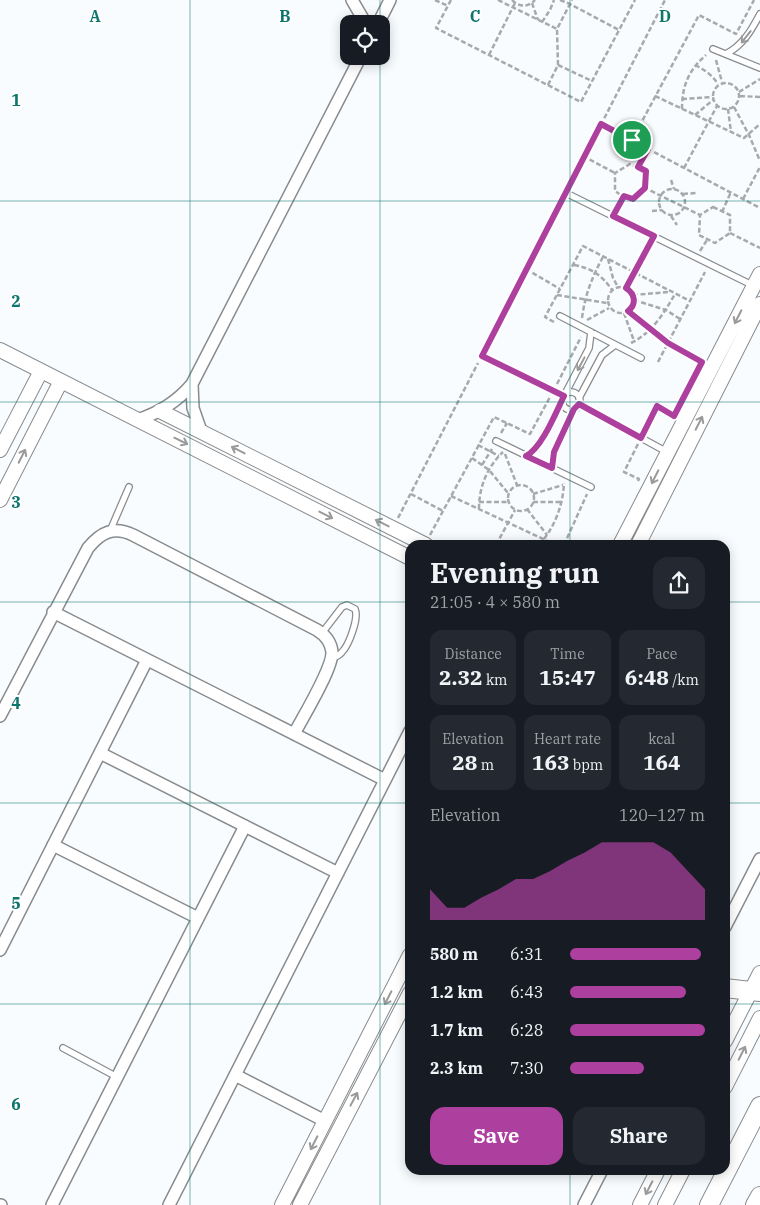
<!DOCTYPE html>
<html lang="en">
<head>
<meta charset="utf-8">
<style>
  :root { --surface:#171b24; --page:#242831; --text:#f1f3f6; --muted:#9ea1a6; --accent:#ad3f9e }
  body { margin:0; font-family:"IBM Plex Serif",serif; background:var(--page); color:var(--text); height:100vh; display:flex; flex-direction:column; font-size:19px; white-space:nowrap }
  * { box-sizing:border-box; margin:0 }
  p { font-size:16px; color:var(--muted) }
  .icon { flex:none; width:28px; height:28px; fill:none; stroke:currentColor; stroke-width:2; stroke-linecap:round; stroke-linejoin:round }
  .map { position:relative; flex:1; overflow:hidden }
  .drawer { position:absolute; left:405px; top:540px; width:325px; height:635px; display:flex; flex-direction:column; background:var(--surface); border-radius:15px; box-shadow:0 2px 12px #0003 }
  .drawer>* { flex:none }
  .controls { position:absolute; left:340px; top:15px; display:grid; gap:10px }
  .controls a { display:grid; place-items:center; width:50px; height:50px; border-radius:10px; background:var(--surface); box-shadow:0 2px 12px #0003; font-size:25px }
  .pin { position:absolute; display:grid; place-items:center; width:42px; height:42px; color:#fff; margin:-21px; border:2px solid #fff; border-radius:50%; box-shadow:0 1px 5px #0007 }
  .round { display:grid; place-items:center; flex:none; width:52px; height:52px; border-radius:15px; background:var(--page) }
  .summary { display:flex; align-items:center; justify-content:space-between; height:85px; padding:0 25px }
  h1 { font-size:28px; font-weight:700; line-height:38px }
  .stats { display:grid; grid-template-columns:repeat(3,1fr); gap:8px; height:85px; padding:5px 25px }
  .stats div { display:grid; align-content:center; border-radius:12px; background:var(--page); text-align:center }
  .stats b { font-size:21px; font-weight:700 }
  .stats small { font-size:14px; font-weight:400 }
  .stats p { font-size:14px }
  .chart { height:140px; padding:10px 25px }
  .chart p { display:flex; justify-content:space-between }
  .chart svg { width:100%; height:90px; margin-top:5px; fill:var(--accent); opacity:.7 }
  .cta { display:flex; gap:10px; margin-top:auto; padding:10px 25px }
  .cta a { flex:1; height:58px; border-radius:15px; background:var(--accent); color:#fff; font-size:20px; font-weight:700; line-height:58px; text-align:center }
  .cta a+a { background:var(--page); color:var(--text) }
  ul { padding:0 25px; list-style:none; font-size:16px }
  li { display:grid; grid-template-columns:80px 60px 1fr; align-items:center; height:38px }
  li i { height:12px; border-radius:6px; background:var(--accent) }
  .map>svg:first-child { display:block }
</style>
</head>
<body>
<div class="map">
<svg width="760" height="1205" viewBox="0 0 760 1205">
  <rect width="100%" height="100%" fill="#f9fcff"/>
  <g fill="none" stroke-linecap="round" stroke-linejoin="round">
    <g stroke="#888c8f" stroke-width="8">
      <path id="service" d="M 713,49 L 760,68
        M 726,54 C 743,45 751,31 760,14
        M 566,193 L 754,286
        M 560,316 L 641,358
        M 482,356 L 564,396
        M562 401a9 9 0 1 1 18 0a9 9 0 1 1-18 0Z
        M 565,394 L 589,348 L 591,332
        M 579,398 L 602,355 L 615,345
        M 579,404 L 667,452
        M 496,441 L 591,487
        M 526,456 L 536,449 L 562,402
        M 552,468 L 554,452 L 574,409
        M 110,531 L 129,487
        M 322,633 L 342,607 L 347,605 L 355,609 C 359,618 349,645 342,652 C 339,656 336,657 331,658
        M 63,1048 L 117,1077"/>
    </g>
    <g stroke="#888c8f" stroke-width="14">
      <path id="minor" d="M 352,0 L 366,24
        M 378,24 L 390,0
        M 192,384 L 193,408 L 201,431
        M 137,420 C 159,413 177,402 192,384 L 361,56
        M 53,612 L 385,780
        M 0,716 L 88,548 C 101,532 114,526 133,535 L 317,630 C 325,635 331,642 332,652 C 333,668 303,717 294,734
        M 100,753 L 338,873
        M 53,845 L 198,918
        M 725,927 L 760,859
        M 0,950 L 147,660
        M 235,1075 L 325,1121
        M 0,1205 L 1,1205
        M 52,1205 L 245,826
        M 169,1205 L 410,731
        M 584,1205 L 602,1170"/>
    </g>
    <g stroke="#888c8f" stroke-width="16">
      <path id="tertiary" d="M 0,350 L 410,558
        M 160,411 L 426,545
        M 0,450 L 41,371
        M 0,500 L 61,381
        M 620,545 L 760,274
        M 638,545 L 760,304
        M 725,1041 L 760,973
        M 725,1087 L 760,1018
        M 282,1205 L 410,955
        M 300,1205 L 410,993
        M 640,1205 L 658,1170
        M 665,1205 L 683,1170"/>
    </g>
    <g stroke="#888c8f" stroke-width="20">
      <path id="primary" d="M 725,988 L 760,992
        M 709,1205 L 760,1106
        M 755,1205 L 760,1196"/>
    </g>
    <path stroke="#a7a9ab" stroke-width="2.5" stroke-dasharray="5 2.5" stroke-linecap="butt" d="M 435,0 L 448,6
      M 451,0 L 436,28 L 581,102 L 635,0
      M 498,0 L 557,29 L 572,0
      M 512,0 C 519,7 528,8 535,0
      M 560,0 L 570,4 L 619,30
      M 532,3 L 538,20
      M 542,22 L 550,10 L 554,0
      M 489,55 L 515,3
      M 716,60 L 722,82
      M 558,65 L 592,81
      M 695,65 C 705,70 712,75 718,84
      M713 96a13 13 0 1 1 26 0a13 13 0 1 1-26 0Z
      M 548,85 L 558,65 L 557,29
      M 739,92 L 760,79
      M 655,96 L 744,138 L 760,124
      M 740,96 L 760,97
      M 682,99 L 712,97
      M 734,107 L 749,135 L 760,161
      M 682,109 C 682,85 689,70 706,55
      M 728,109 L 731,132
      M 695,115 L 713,100
      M 601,124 L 760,208
      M 632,140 L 699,15 L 736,34 L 754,0
      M 583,156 L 615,173
      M 638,167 L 648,149
      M 684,168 L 717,106
      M 671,180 L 674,189
      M 570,185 L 665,0
      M 645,188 L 633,199 L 624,197 L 615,191 L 615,173 L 630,164 L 646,171 L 645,188 L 700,215
      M659 202a13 13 0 1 1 26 0a13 13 0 1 1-26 0Z
      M 683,194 L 696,193
      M 743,199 L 760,167
      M 713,207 L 730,215 L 730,233 L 715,243 L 699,235 L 700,215 Z
      M 617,208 L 624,197
      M 652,211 L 662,210
      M 722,212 L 731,192
      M 671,216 L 677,225
      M 730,233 L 760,248
      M 700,251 L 707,240
      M 608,259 L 613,278 L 618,287
      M 574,265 C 591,268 602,275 612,290
      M 526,269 L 560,289
      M608 300a13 13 0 1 1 26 0a13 13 0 1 1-26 0Z
      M 626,288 L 650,244
      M 557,295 L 607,303
      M 633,295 L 669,292
      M 634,300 L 666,310 L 680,319
      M 628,311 L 668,343 L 701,361
      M 624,313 L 634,341
      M 582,318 C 585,295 592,277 603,257
      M 587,320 L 609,308
      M 554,322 L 545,317 L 583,246 L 690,301
      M 631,343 C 652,333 664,313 675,294
      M 485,349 L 562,201
      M 658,362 L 705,272
      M 557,384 L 581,337
      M 645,430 L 657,406 L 673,415
      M 501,433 L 507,423
      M 478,445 L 499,456
      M 505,454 L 517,485
      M 472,458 L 489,470 L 508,493
      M 482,465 L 492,449
      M 638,481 L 639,479 L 624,472 L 638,444
      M508 498a13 13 0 1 1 26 0a13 13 0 1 1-26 0Z
      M 411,494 L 443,511
      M 533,494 L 563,485
      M 451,496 L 556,545
      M 479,502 L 508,502
      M 533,502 L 562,502
      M 479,509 C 479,487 487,467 503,452
      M 527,509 L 547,535
      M 398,518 L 478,363
      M 430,535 L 494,417 L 530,434 L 550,397
      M 544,539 C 556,523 563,504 564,483
      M 496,545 L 515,510
      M 564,545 L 587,494"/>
    <use href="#service" stroke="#fff" stroke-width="5.5"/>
    <use href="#minor" stroke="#fff" stroke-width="11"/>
    <use href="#tertiary" stroke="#fff" stroke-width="14"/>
    <use href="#primary" stroke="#fff" stroke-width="18"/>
  </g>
  <defs><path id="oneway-shaft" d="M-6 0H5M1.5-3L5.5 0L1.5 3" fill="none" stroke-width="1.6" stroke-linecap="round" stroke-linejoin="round" transform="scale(1.25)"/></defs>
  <g stroke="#9a9a9b">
    <use href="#oneway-shaft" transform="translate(746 37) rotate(128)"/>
    <use href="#oneway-shaft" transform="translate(738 317) rotate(117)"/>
    <use href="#oneway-shaft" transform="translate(581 364) rotate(118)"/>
    <use href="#oneway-shaft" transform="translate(699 423) rotate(-63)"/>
    <use href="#oneway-shaft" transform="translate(181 441) rotate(26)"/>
    <use href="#oneway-shaft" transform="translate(238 450) rotate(-153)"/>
    <use href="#oneway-shaft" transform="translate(22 456) rotate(-63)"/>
    <use href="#oneway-shaft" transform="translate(655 477) rotate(117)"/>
    <use href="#oneway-shaft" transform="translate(326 515) rotate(27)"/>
    <use href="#oneway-shaft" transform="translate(382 523) rotate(-153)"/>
    <use href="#oneway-shaft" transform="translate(388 998) rotate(117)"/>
    <use href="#oneway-shaft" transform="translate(742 1053) rotate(-63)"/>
    <use href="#oneway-shaft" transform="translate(354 1099) rotate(-62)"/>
    <use href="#oneway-shaft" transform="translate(314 1143) rotate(117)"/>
    <use href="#oneway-shaft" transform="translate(649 1188) rotate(117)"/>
  </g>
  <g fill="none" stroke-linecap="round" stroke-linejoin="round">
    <g stroke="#fff" stroke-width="10">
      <path id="route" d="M 601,124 L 648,149 L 638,167 L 646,171 L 645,188 L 633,199 L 624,196 L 613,216 L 654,236 L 626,288 C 635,294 637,304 628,311 L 668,343 L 702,362 L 674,416 L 657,406 L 641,438 L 579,404 L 574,409 L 554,452 L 552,468 L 526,456 C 542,448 556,412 564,396 L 482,356 Z"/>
    </g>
    <use href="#route" stroke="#ad3f9e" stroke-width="6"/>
  </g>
  <path fill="none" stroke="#0f766e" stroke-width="1" stroke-opacity="0.55" d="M 190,0 L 190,1205M 380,0 L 380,24M 570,0 L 570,545M 380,56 L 380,1205M 0,201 L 760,201M 0,402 L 760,402M 0,602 L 410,602M 725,602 L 760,602M 0,803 L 410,803M 725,803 L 760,803M 0,1004 L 410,1004M 725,1004 L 760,1004M 570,1170 L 570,1205"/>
  <g font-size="16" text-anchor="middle" font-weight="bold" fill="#0f766e" stroke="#fff" stroke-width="4" stroke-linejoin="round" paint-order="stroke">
    <text x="95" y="22">A</text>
    <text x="285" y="22">B</text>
    <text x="475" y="22">C</text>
    <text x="665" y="22">D</text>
    <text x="16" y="106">1</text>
    <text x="16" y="307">2</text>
    <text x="16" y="508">3</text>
    <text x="16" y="709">4</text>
    <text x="16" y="909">5</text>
    <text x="16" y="1110">6</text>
  </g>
</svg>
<div class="controls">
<a><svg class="icon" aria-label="locate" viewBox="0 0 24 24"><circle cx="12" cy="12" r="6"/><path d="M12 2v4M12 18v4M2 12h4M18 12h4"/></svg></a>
</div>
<div class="pin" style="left:632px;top:140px;background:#1e9e55"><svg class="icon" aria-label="arrive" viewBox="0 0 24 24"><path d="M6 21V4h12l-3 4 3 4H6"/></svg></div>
<section class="drawer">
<div class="summary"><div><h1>Evening run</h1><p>21:05 · 4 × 580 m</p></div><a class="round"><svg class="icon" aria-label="share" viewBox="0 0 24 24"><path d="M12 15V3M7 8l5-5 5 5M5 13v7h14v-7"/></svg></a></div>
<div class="stats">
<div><p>Distance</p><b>2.32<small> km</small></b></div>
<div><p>Time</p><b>15:47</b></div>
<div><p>Pace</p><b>6:48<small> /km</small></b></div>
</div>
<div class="stats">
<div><p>Elevation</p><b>28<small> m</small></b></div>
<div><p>Heart rate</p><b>163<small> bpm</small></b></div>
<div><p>kcal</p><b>164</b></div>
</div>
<div class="chart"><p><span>Elevation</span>120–127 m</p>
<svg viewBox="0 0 160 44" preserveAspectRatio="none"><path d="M0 44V29L10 38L20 38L30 33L40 29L50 24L60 24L70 20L80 15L90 11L100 6L110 6L120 6L130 6L140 11L150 20L160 29V44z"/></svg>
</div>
<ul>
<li><b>580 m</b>6:31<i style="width:97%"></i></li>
<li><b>1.2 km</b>6:43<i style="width:86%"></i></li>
<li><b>1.7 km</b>6:28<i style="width:100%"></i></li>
<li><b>2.3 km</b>7:30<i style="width:55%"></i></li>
</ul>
<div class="cta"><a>Save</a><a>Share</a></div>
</section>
</div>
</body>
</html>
